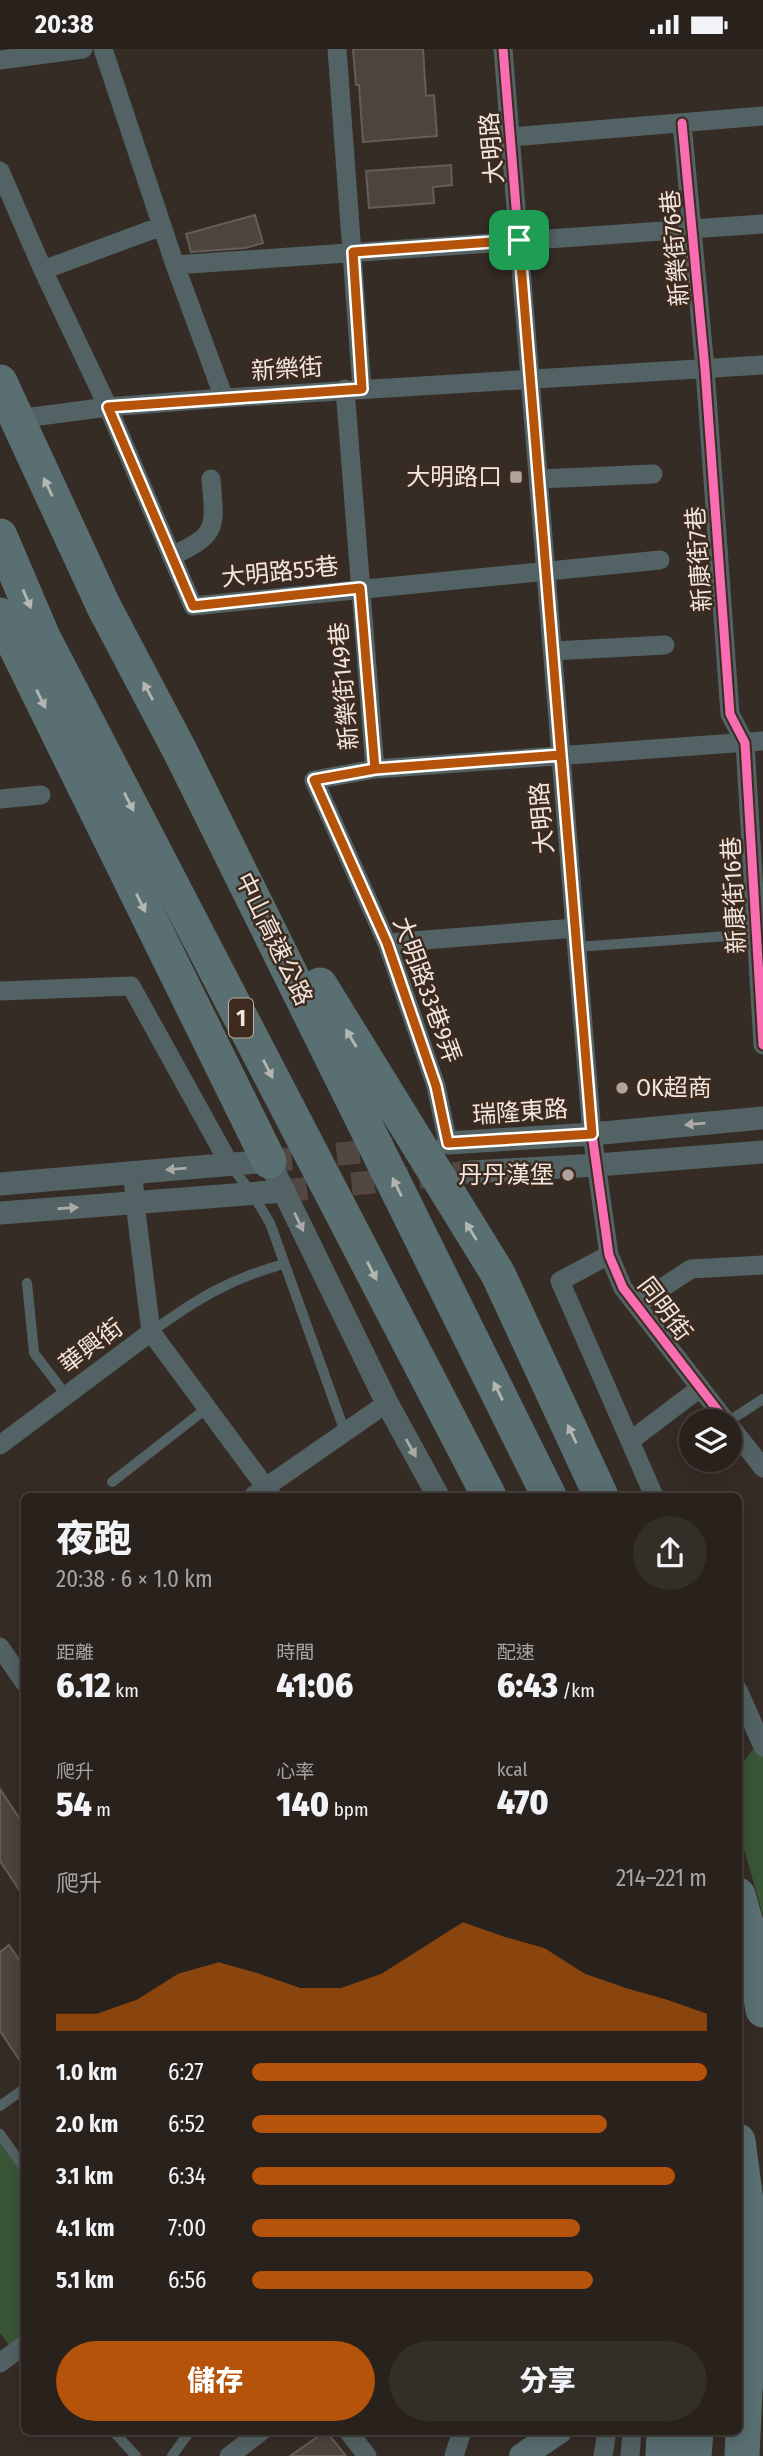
<!DOCTYPE html>
<html lang="zh-TW">
<head>
<meta charset="utf-8">
<style>
  :root { --surface:#28211c; --page:#342e29; --text:#f1f3f6; --muted:#a5a3a3; --line:#443e3b; --accent:#b45309 }
  body { margin:0; font-family:"Fira Sans Condensed","Noto Sans TC",sans-serif; background:var(--page); color:var(--text); height:100vh; display:flex; flex-direction:column; font-size:26px; white-space:nowrap }
  * { box-sizing:border-box; margin:0 }
  p { font-size:23px; color:var(--muted) }
  .icon { flex:none; width:38px; height:38px; fill:none; stroke:currentColor; stroke-width:2; stroke-linecap:round; stroke-linejoin:round }
  .map { position:relative; flex:1; overflow:hidden }
  .side { position:absolute; left:21px; top:1444px; width:721px; height:942px; display:flex; flex-direction:column; background:var(--surface); border-radius:10px; box-shadow:0 4px 18px #0003,0 0 0 2px var(--line) }
  .side>* { flex:none }
  .tools { position:absolute; left:679px; top:1360px; display:grid; gap:14px }
  .tools a { display:grid; place-items:center; width:63px; height:63px; border-radius:50%; background:var(--surface); box-shadow:0 4px 18px #0003,0 0 0 2px var(--line); font-size:35px }
  .pin { position:absolute; display:grid; place-items:center; width:60px; height:60px; color:#fff; margin:-30px; border-radius:14px; box-shadow:0 4px 10px #0006 }
  .round { display:grid; place-items:center; flex:none; width:74px; height:74px; border-radius:37px; background:var(--page) }
  .overview { display:flex; align-items:center; justify-content:space-between; height:119px; padding:0 35px }
  h1 { font-size:38px; font-weight:800; line-height:52px }
  .figures { display:grid; grid-template-columns:repeat(3,1fr); gap:10px; height:119px; padding:7px 35px }
  .figures div { display:grid; align-content:center }
  .figures b { font-size:35px; font-weight:800 }
  .figures small { font-size:19px; font-weight:400 }
  .figures p { font-size:19px }
  .chart { height:196px; padding:14px 35px }
  .chart p { display:flex; justify-content:space-between }
  .chart svg { width:100%; height:126px; margin-top:7px; fill:var(--accent); opacity:.7 }
  .primary-button { display:flex; gap:14px; margin-top:auto; padding:14px 35px }
  .primary-button a { flex:1; height:80px; border-radius:42px; background:var(--accent); color:#fff; font-size:28px; font-weight:800; line-height:80px; text-align:center }
  .primary-button a+a { background:var(--page); color:var(--text) }
  ul { padding:0 35px; list-style:none; font-size:23px }
  li { display:grid; grid-template-columns:112px 84px 1fr; align-items:center; height:52px }
  li i { height:18px; border-radius:9px; background:var(--accent) }
  .status { display:flex; justify-content:space-between; align-items:center; height:49px; padding:0 35px; background:var(--surface); direction:ltr }
  .status svg { height:19px; fill:currentColor }
  .map>svg:first-child { display:block }
</style>
</head>
<body>
<div class="status"><b>20:38</b><svg viewBox="0 0 49 12"><path d="M0 12V9h3v3zM5 12V6h3v6zM10 12V3h3v9zM15 12V0h3v12zM26 1h20v11H26zM47 4h2v5h-2z"/></svg></div>
<div class="map">
<svg width="763" height="2407" viewBox="0 0 763 2407">
  <rect width="100%" height="100%" fill="#362c26"/>
  <path fill="#395636" d="M 763,1688 L 763,1867 L 739,1782 L 738,1719 Z
    M 0,2093 L 24,2127 L 24,2287 L 10,2297 L 0,2284 Z"/>
  <path fill="#4d443e" stroke="#655d58" stroke-width="2" d="M 353,0 L 423,0 L 426,47 L 434,46 L 437,87 L 363,93 L 359,36 L 356,36 Z
    M 451,116 L 452,136 L 433,138 L 434,154 L 369,159 L 366,122 Z
    M 255,166 L 263,194 L 245,199 L 191,203 L 186,185 Z
    M 0,1740 L 24,1776 L 24,1848 L 0,1812 Z
    M 9,1896 L 24,1918 L 24,2018 L 0,1982 L 0,1903 Z
    M 326,2382 L 346,2407 L 290,2407 Z"/>
  <g fill="none" stroke-linecap="round" stroke-linejoin="round">
    <path stroke="#524841" stroke-width="23" stroke-dasharray="23 11" stroke-linecap="butt" d="M 269,1112 L 429,1096
      M 284,1142 L 471,1123"/>
    <path stroke="#536264" stroke-width="10" d="M 577,898 L 755,885
      M 230,1116 L 252,1144 L 270,1174 L 345,1383
      M 27,1234 L 34,1304 L 66,1346
      M 151,1283 C 197,1250 229,1230 284,1215
      M 729,1372 L 763,1350
      M 112,1433 L 207,1359
      M 0,2057 L 24,2040
      M 0,2085 L 24,2119
      M 113,2382 L 136,2407
      M 172,2407 L 190,2382"/>
    <path stroke="#536264" stroke-width="19" d="M 103,0 L 175,216 L 224,349 L 763,316
      M 337,0 L 362,340
      M 503,0 L 592,1085 L 609,1206 L 623,1239 L 726,1372
      M 0,11 L 83,0
      M 682,74 L 705,320 L 730,665 L 745,694 L 763,996
      M 511,88 L 763,67
      M 0,122 L 43,221 L 162,177
      M 175,216 L 763,175
      M 43,221 L 108,358 L 193,557 L 660,511
      M 345,340 L 375,720
      M 9,371 L 108,358 L 224,349
      M 539,430 L 653,425
      M 172,507 C 219,485 215,479 211,430
      M 553,602 L 665,596
      M 0,750 L 41,746
      M 387,894 L 575,879
      M 0,942 L 131,937 L 230,1116
      M 448,1094 L 436,1037 L 387,894 L 314,731 L 375,720 L 763,692
      M 609,1206 L 560,1232 L 654,1447
      M 636,1256 L 691,1220 L 763,1216
      M 151,1283 L 272,1447
      M 730,1377 L 763,1419
      M 630,1392 L 700,1339
      M 0,1396 L 151,1283 L 135,1154 L 133,1124
      M 253,1447 L 387,1354
      M 0,1598 L 24,1633
      M 738,1641 L 763,1698
      M 0,2314 L 24,2296
      M 348,2382 L 367,2407
      M 229,2407 L 262,2382
      M 454,2407 L 462,2382
      M 603,2407 L 607,2382
      M 630,2407 L 632,2382"/>
    <path stroke="#536264" stroke-width="23" d="M 448,1094 L 592,1085 L 763,1069
      M 471,1123 L 597,1116 L 763,1103
      M 0,1135 L 269,1112 L 387,1354 L 438,1447
      M 0,1164 L 284,1142"/>
    <path stroke="#596d6f" stroke-width="26" d="M 522,2407 L 559,2382"/>
    <path stroke="#596f71" stroke-width="35" d="M 0,333 L 104,558 L 180,702 L 549,1447
      M 0,487 L 43,588 L 489,1447
      M 0,566 L 269,1112
      M 320,936 L 498,1225 L 601,1447
      M 738,1846 L 751,1892 L 763,1961
      M 738,2092 L 753,2205 L 757,2277 L 745,2340 L 742,2407
      M 663,2407 L 664,2382
      M 694,2407 L 696,2382"/>
    <g stroke="#3d2b1f" stroke-width="13">
      <path id="cycleway" d="M 503,0 L 592,1085 L 609,1206 L 623,1239 L 726,1372
        M 682,74 L 705,320 L 730,665 L 745,694 L 763,996"/>
    </g>
    <use href="#cycleway" stroke="#f96db3" stroke-width="9"/>
  </g>
  <defs><path id="oneway-solid" d="M-6-.8H1V-3.2L6.5 0L1 3.2V.8H-6Z" transform="scale(1.75)"/></defs>
  <g fill="#b4b6b2">
    <use href="#oneway-solid" transform="translate(48 438) rotate(-115)"/>
    <use href="#oneway-solid" transform="translate(27 550) rotate(67)"/>
    <use href="#oneway-solid" transform="translate(148 642) rotate(-118)"/>
    <use href="#oneway-solid" transform="translate(41 650) rotate(64)"/>
    <use href="#oneway-solid" transform="translate(129 753) rotate(63)"/>
    <use href="#oneway-solid" transform="translate(141 854) rotate(64)"/>
    <use href="#oneway-solid" transform="translate(351 989) rotate(-121)"/>
    <use href="#oneway-solid" transform="translate(268 1020) rotate(63)"/>
    <use href="#oneway-solid" transform="translate(397 1138) rotate(-116)"/>
    <use href="#oneway-solid" transform="translate(471 1182) rotate(-122)"/>
    <use href="#oneway-solid" transform="translate(372 1222) rotate(63)"/>
    <use href="#oneway-solid" transform="translate(498 1342) rotate(-116)"/>
    <use href="#oneway-solid" transform="translate(572 1385) rotate(-115)"/>
  </g>
  <g fill="#aaaaa7">
    <use href="#oneway-solid" transform="translate(695 1075) rotate(175)"/>
    <use href="#oneway-solid" transform="translate(176 1120) rotate(175)"/>
    <use href="#oneway-solid" transform="translate(68 1159) rotate(-4)"/>
    <use href="#oneway-solid" transform="translate(299 1173) rotate(64)"/>
    <use href="#oneway-solid" transform="translate(411 1399) rotate(61)"/>
  </g>
  <g fill="none" stroke-linecap="round" stroke-linejoin="round">
    <g stroke="#fff" stroke-width="14">
      <path id="route" d="M 519,191 L 353,203 L 362,340 L 108,358 L 193,557 L 360,539 L 375,720 L 561,706 L 592,1085 L 448,1094 L 436,1037 L 387,894 L 314,731 L 375,720 L 561,706 L 519,191"/>
    </g>
    <use href="#route" stroke="#b45309" stroke-width="9"/>
  </g>
  <g fill="#b0a49d" stroke="#3d2b1f" stroke-width="2.5">
    <rect x="509" y="421" width="14" height="14" rx="3.5"/>
    <circle cx="622" cy="1039" r="7"/>
    <circle cx="568" cy="1126" r="7"/>
  </g>
  <g text-anchor="middle" dominant-baseline="central" stroke-width="5" stroke-linejoin="round" paint-order="stroke">
    <rect fill="#3d2b1f" stroke="#bbada4" stroke-width="2" x="229" y="949.5" width="24" height="39" rx="5"/>
    <g font-size="23" font-weight="bold" fill="#f1e5dd">
      <text x="241" y="969">1</text>
    </g>
    <g font-size="24" fill="#f1e5dd" stroke="#3d2b1f">
      <text transform="translate(492 99) rotate(-95)">大明路</text>
      <text transform="translate(675 199) rotate(-95)">新樂街76巷</text>
      <text transform="translate(287 320) rotate(-4)">新樂街</text>
      <text transform="translate(699 510) rotate(-94)">新康街7巷</text>
      <text transform="translate(280 523) rotate(-6)">大明路55巷</text>
      <text transform="translate(344 637) rotate(-95)">新樂街149巷</text>
      <text transform="translate(542 769) rotate(-95)">大明路</text>
      <text transform="translate(734 846) rotate(-93)">新康街16巷</text>
      <text transform="translate(274 890) rotate(64)">中山高速公路</text>
      <text transform="translate(427 941) rotate(70)">大明路33巷9弄</text>
      <text transform="translate(520 1063) rotate(-4)">瑞隆東路</text>
      <text transform="translate(665 1260) rotate(53)">同明街</text>
      <text transform="translate(91 1297) rotate(-37)">華興街</text>
    </g>
    <g font-size="24" fill="#f1e5dd" stroke="#3d2b1f" text-anchor="end">
      <text x="502" y="428">大明路口</text>
      <text x="636" y="1039" text-anchor="start">OK超商</text>
      <text x="554" y="1126">丹丹漢堡</text>
    </g>
  </g>
</svg>
<div class="tools">
<a><svg class="icon" aria-label="layers" viewBox="0 0 24 24"><path d="M12 4l9 5-9 5-9-5zM3 14l9 5 9-5"/></svg></a>
</div>
<div class="pin" style="left:519px;top:191px;background:#1e9e55"><svg class="icon" aria-label="arrive" viewBox="0 0 24 24"><path d="M6 21V4h12l-3 4 3 4H6"/></svg></div>
<section class="side">
<div class="overview"><div><h1>夜跑</h1><p>20:38 · 6 × 1.0 km</p></div><a class="round"><svg class="icon" aria-label="share" viewBox="0 0 24 24"><path d="M12 15V3M7 8l5-5 5 5M5 13v7h14v-7"/></svg></a></div>
<div class="figures">
<div><p>距離</p><b>6.12<small> km</small></b></div>
<div><p>時間</p><b>41:06</b></div>
<div><p>配速</p><b>6:43<small> /km</small></b></div>
</div>
<div class="figures">
<div><p>爬升</p><b>54<small> m</small></b></div>
<div><p>心率</p><b>140<small> bpm</small></b></div>
<div><p>kcal</p><b>470</b></div>
</div>
<div class="chart"><p><span>爬升</span>214–221 m</p>
<svg viewBox="0 0 160 44" preserveAspectRatio="none"><path d="M0 44V38L10 38L20 33L30 24L40 20L50 24L60 29L70 29L80 24L90 15L100 6L110 11L120 15L130 24L140 29L150 33L160 38V44z"/></svg>
</div>
<ul>
<li><b>1.0 km</b>6:27<i style="width:100%"></i></li>
<li><b>2.0 km</b>6:52<i style="width:78%"></i></li>
<li><b>3.1 km</b>6:34<i style="width:93%"></i></li>
<li><b>4.1 km</b>7:00<i style="width:72%"></i></li>
<li><b>5.1 km</b>6:56<i style="width:75%"></i></li>
</ul>
<div class="primary-button"><a>儲存</a><a>分享</a></div>
</section>
</div>
</body>
</html>
